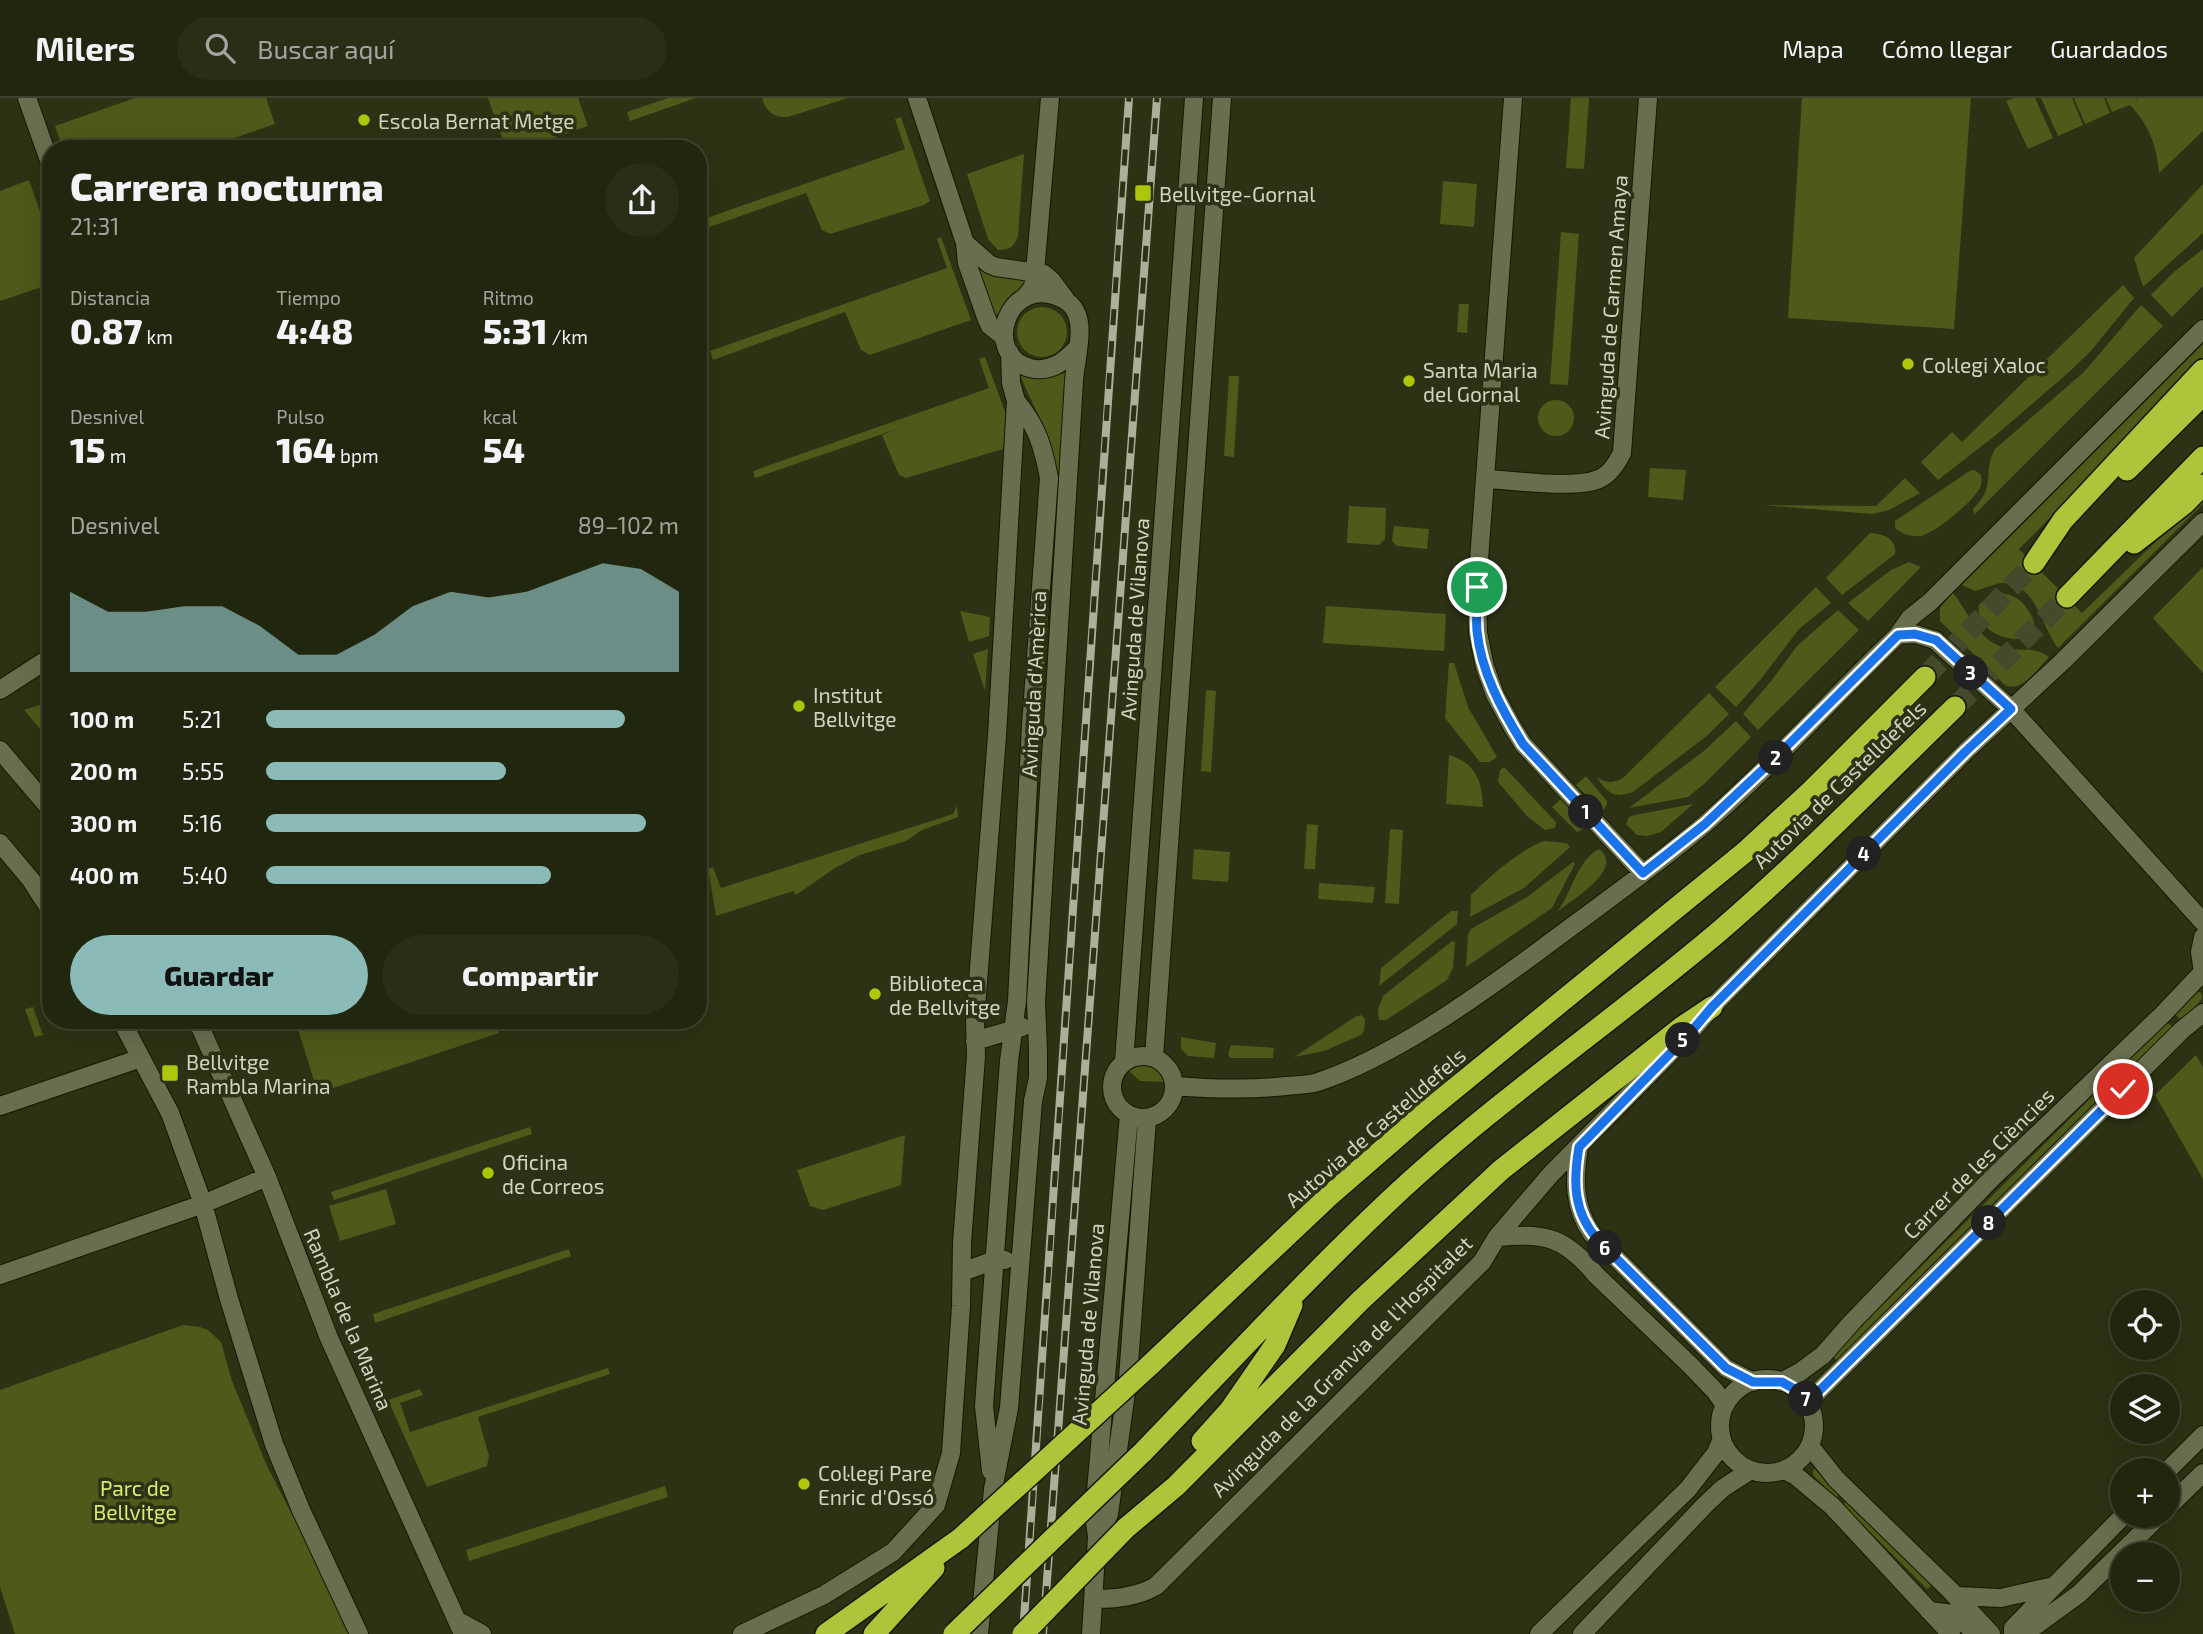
<!DOCTYPE html>
<html lang="es">
<head>
<meta charset="utf-8">
<style>
  :root { --surface:#21260e; --page:#292e17; --text:#f1f3f6; --muted:#a2a59e; --line:#3e432e; --accent:#8bbbb9 }
  body { margin:0; font-family:"Exo 2",sans-serif; background:var(--page); color:var(--text); height:100vh; display:flex; flex-direction:column; font-size:26px; white-space:nowrap }
  * { box-sizing:border-box; margin:0 }
  p { font-size:23px; color:var(--muted) }
  .icon { flex:none; width:38px; height:38px; fill:none; stroke:currentColor; stroke-width:2; stroke-linecap:round; stroke-linejoin:round }
  .map { position:relative; flex:1; overflow:hidden }
  .panel { position:absolute; left:42px; top:42px; width:665px; height:889px; display:flex; flex-direction:column; background:var(--surface); border-radius:28px; box-shadow:0 7px 28px #0002,0 0 0 2px var(--line) }
  .panel>* { flex:none }
  .buttons { position:absolute; left:2110px; top:1192px; display:grid; gap:14px }
  .buttons a { display:grid; place-items:center; width:70px; height:70px; border-radius:50%; background:var(--surface); box-shadow:0 7px 28px #0002,0 0 0 2px var(--line); font-size:35px }
  .pin { position:absolute; display:grid; place-items:center; width:60px; height:60px; color:#fff; margin:-30px; border:4px solid #fff; border-radius:50%; box-shadow:0 2px 7px #0007 }
  .km { position:absolute; width:35px; height:35px; margin:-18px; border-radius:50%; background:#222; color:#fff; font-size:19px; line-height:35px; text-align:center }
  .round { display:grid; place-items:center; flex:none; width:74px; height:74px; border-radius:37px; background:var(--page) }
  .summary { display:flex; align-items:center; justify-content:space-between; height:119px; padding:0 28px }
  h1 { font-size:38px; font-weight:800; line-height:52px }
  .metrics { display:grid; grid-template-columns:repeat(3,1fr); gap:10px; height:119px; padding:7px 28px }
  .metrics div { display:grid; align-content:center }
  .metrics b { font-size:35px; font-weight:800 }
  .metrics small { font-size:19px; font-weight:400 }
  .metrics p { font-size:19px }
  .chart { height:196px; padding:14px 28px }
  .chart p { display:flex; justify-content:space-between }
  .chart svg { width:100%; height:126px; margin-top:7px; fill:var(--accent); opacity:.7 }
  .button { display:flex; gap:14px; margin-top:auto; padding:14px 28px }
  .button a { flex:1; height:80px; border-radius:42px; background:var(--accent); color:#111; font-size:28px; font-weight:800; line-height:80px; text-align:center }
  .button a+a { background:var(--page); color:var(--text) }
  ul { padding:0 28px; list-style:none; font-size:23px }
  li { display:grid; grid-template-columns:112px 84px 1fr; align-items:center; height:52px }
  li i { height:18px; border-radius:9px; background:var(--accent) }
  header { display:flex; align-items:center; gap:42px; box-sizing:border-box; height:98px; padding:0 35px; background:var(--surface); border-bottom:2px solid var(--line) }
  header strong { font-size:33px }
  nav { display:flex; gap:38px; margin-inline-start:auto; font-size:24px }
  .search { width:490px; height:63px; background:var(--page); display:flex; align-items:center; gap:18px; box-sizing:border-box; padding:0 24px; border-radius:38px; color:var(--muted); font-size:26px }
  .map>svg:first-child { display:block }
</style>
</head>
<body>
<header>
<strong>Milers</strong>
<div class="search"><svg class="icon" aria-label="search" viewBox="0 0 24 24"><circle cx="10" cy="10" r="6"/><path d="M15 15l6 6"/></svg>Buscar aquí</div>
<nav><a>Mapa</a><a>Cómo llegar</a><a>Guardados</a></nav>
</header>
<div class="map">
<svg width="2203" height="1536" viewBox="0 0 2203 1536">
  <rect width="100%" height="100%" fill="#2c3213"/>
  <path fill="#4e591a" d="M 135,0 L 266,0 L 275,26 L 203,51 L 63,51 L 55,28 Z
    M 488,0 L 578,0 L 588,28 L 522,51 L 506,51 Z
    M 668,0 L 696,0 L 630,23 L 627,14 Z
    M 762,0 L 848,0 L 788,19 C 774,20 766,14 762,0 Z
    M 1571,0 L 1589,0 L 1584,71 L 1566,70 Z
    M 1802,0 L 1971,0 L 1954,231 L 1788,220 Z
    M 2014,0 L 2035,0 L 2053,40 L 2028,51 L 2006,3 Z
    M 2041,0 L 2072,0 L 2083,27 L 2058,38 Z
    M 2074,0 L 2104,0 L 2110,15 L 2085,26 Z
    M 2106,0 L 2136,0 L 2138,3 L 2137,0 L 2203,0 L 2203,33 L 2159,75 C 2157,48 2149,27 2130,7 L 2112,14 Z
    M 901,19 L 930,103 L 924,107 L 830,136 L 822,132 L 806,95 L 698,133 L 698,123 L 905,51 L 895,21 Z
    M 1024,56 L 1018,138 C 1014,149 1010,152 998,152 L 988,141 L 967,76 Z
    M 29,82 L 51,145 L 51,186 L 0,203 L 0,93 Z
    M 1443,83 L 1477,86 L 1474,129 L 1440,126 Z
    M 2203,86 L 2203,135 L 2143,189 L 2134,160 Z
    M 1561,134 L 1579,136 L 1568,287 L 1550,286 Z
    M 941,139 L 971,222 L 870,257 L 861,252 L 845,214 L 713,262 L 710,253 L 947,170 L 937,141 Z
    M 2203,151 L 2203,188 L 2172,219 L 2151,197 L 2174,174 Z
    M 975,165 L 1027,179 L 1031,185 C 1013,194 1006,197 999,216 L 994,217 Z
    M 2123,187 L 2134,200 L 2090,254 L 2068,275 L 1996,337 L 1938,382 L 1921,364 L 1952,334 L 1962,344 Z
    M 1459,206 L 1469,206 L 1467,235 L 1457,234 Z
    M 2141,207 L 2163,228 L 1974,417 L 1973,411 C 1997,388 1982,374 1995,351 L 2084,274 Z
    M1017 234a25 25 0 1 1 50 0a25 25 0 1 1-50 0Z
    M 2203,246 L 2203,267 L 2019,451 L 2082,515 L 2203,398 L 2203,406 L 2058,550 C 2041,529 2037,485 2002,485 C 1992,486 1984,491 1975,493 L 1962,487 Z
    M 985,259 L 1007,319 L 1003,351 L 906,380 L 899,377 L 882,337 L 900,330 L 755,380 L 753,373 L 989,290 L 979,261 Z
    M 1068,274 L 1060,393 L 1055,392 C 1059,349 1036,316 1020,277 L 1053,279 Z
    M 1229,278 L 1239,278 L 1234,359 L 1224,358 Z
    M1538 320a18 18 0 1 1 36 0a18 18 0 1 1-36 0Z
    M 1650,370 L 1686,372 L 1683,402 L 1648,399 Z
    M 1971,372 L 1976,373 L 1981,377 C 1982,383 1982,388 1978,393 C 1971,405 1935,435 1921,438 C 1911,439 1902,436 1895,430 L 1895,423 Z
    M 1905,380 L 1920,395 L 1889,412 L 1872,416 L 1763,407 L 1876,408 Z
    M 1349,408 L 1386,410 L 1385,441 L 1379,447 L 1347,445 Z
    M 1394,428 L 1429,431 L 1427,451 L 1397,448 L 1392,443 Z
    M 1870,435 C 1883,436 1897,440 1895,456 L 1842,497 L 1826,480 Z
    M 1909,464 L 1921,469 L 1868,523 L 1848,505 L 1891,472 Z
    M 2203,469 L 2203,575 L 2153,520 Z
    M 1816,489 L 1831,505 L 1799,531 L 1761,581 L 1736,609 L 1715,589 Z
    M 1953,495 C 1970,516 1977,543 2006,550 C 2022,554 2035,548 2049,559 C 2037,571 2024,593 2006,588 L 1940,523 L 1940,510 Z
    M 1998,495 C 2009,495 2020,500 2026,509 C 2062,558 1971,546 1979,507 L 1989,498 Z
    M 1326,508 L 1446,516 L 1444,553 L 1323,545 Z
    M 1838,512 L 1859,532 L 1758,632 L 1743,616 L 1772,582 L 1797,548 Z
    M 960,513 L 990,519 L 989,538 L 969,544 Z
    M 988,551 L 985,593 L 973,556 Z
    M 1449,565 L 1454,565 L 1468,609 L 1497,659 L 1490,664 L 1480,664 L 1445,620 Z
    M 1206,592 L 1216,593 L 1211,674 L 1201,673 Z
    M 1709,595 L 1729,616 L 1708,637 L 1633,694 C 1613,701 1608,695 1596,679 C 1606,685 1614,686 1624,679 Z
    M 51,603 L 51,644 L 24,612 Z
    M 1736,623 L 1751,639 L 1704,686 L 1688,699 L 1629,710 L 1705,652 Z
    M 1449,657 C 1476,665 1482,683 1483,709 L 1446,706 Z
    M 1504,669 L 1556,724 L 1555,730 L 1545,732 L 1527,718 L 1498,684 L 1500,672 Z
    M 1586,678 L 1607,703 L 1607,707 L 1602,714 L 1576,687 Z
    M 1562,700 L 1589,728 L 1577,734 L 1552,709 Z
    M 1693,706 L 1661,734 L 1647,738 L 1637,737 L 1626,726 L 1629,719 L 1635,717 Z
    M 957,708 L 958,719 L 922,732 L 906,743 L 860,757 L 835,770 L 796,797 L 793,793 L 716,818 L 708,771 L 713,769 L 721,790 L 953,716 Z
    M 1307,726 L 1318,727 L 1315,771 L 1304,771 Z
    M 1390,731 L 1403,732 L 1399,806 L 1385,805 Z
    M 1544,743 L 1567,745 L 1570,749 L 1524,790 L 1470,819 L 1471,797 C 1491,777 1518,753 1544,743 Z
    M 1194,751 L 1230,754 L 1228,784 L 1192,781 Z
    M 1599,751 C 1626,771 1570,803 1557,814 C 1571,797 1577,762 1599,751 Z
    M 1573,764 L 1575,766 L 1552,810 L 1466,869 L 1468,837 L 1471,831 L 1527,799 Z
    M 1319,785 L 1375,789 L 1373,805 L 1318,801 Z
    M 1451,813 L 1458,813 L 1457,826 L 1379,888 L 1381,870 Z
    M 1452,843 L 1455,844 L 1453,870 L 1447,882 L 1386,922 L 1379,922 L 1378,911 L 1383,898 Z
    M 2200,894 L 2202,897 L 2202,901 L 2182,923 L 2175,916 L 2195,895 Z
    M 33,909 L 43,937 L 35,939 L 25,911 Z
    M 1361,917 L 1365,921 L 1364,933 L 1361,937 L 1324,953 L 1294,959 L 1355,919 Z
    M 295,922 L 495,922 L 499,935 L 318,995 Z
    M 2167,924 L 2174,930 L 1838,1264 L 1832,1257 Z
    M 1181,939 L 1216,945 L 1214,960 L 1188,958 L 1181,951 Z
    M 1231,947 L 1274,950 L 1273,960 L 1230,960 L 1228,956 Z
    M 2196,957 L 2203,969 L 2203,1081 L 2155,997 Z
    M 1138,968 C 1151,966 1160,972 1164,984 L 1140,983 L 1129,973 Z
    M 530,1029 L 532,1036 L 334,1102 L 331,1094 Z
    M 905,1037 L 901,1087 L 823,1112 L 810,1108 L 797,1072 Z
    M 386,1091 L 396,1126 L 340,1143 L 329,1108 Z
    M 569,1151 L 571,1158 L 375,1225 L 373,1216 Z
    M 183,1227 L 200,1229 L 208,1232 L 221,1244 L 232,1283 L 267,1368 L 354,1536 L 15,1536 L 0,1489 L 0,1292 Z
    M 608,1270 L 610,1276 L 478,1319 L 489,1358 L 487,1368 L 427,1389 L 388,1302 L 420,1291 L 423,1297 L 400,1305 L 410,1334 Z
    M 1818,1370 L 1842,1394 L 1836,1400 L 1813,1377 L 1813,1372 Z
    M 665,1388 L 668,1399 L 469,1463 L 466,1452 Z
    M 1849,1400 L 1934,1485 L 1927,1491 L 1843,1407 Z"/>
  <g fill="none" stroke-linecap="round" stroke-linejoin="round">
    <path stroke="#454a2d" stroke-width="21" stroke-dasharray="21 10" stroke-linecap="butt" d="M 1925,579 L 2034,465
      M 1955,609 L 2067,499"/>
    <g stroke="#151900" stroke-width="20">
      <path id="minor" d="M 27,0 L 51,68
        M 917,0 L 965,145 L 967,165 L 986,219 L 990,228 L 1004,239
        M 1513,0 L 1477,489 L 1478,535 L 1485,569 L 1495,597 L 1513,630 L 1523,646 L 1643,775
        M 965,145 L 989,166 L 996,169 L 1044,176 L 1051,182 L 1066,202
        M 1025,199 L 1033,189 L 1035,174 L 1050,0
        M 1485,381 C 1512,382 1579,392 1601,380 C 1611,375 1617,365 1622,355 L 1648,0
        M 1898,537 L 1915,536 L 1935,542 L 2011,611 L 2203,824
        M 0,592 L 51,559
        M 0,652 L 51,712
        M 0,745 L 31,782 L 51,813
        M 2203,839 L 2200,854 L 2203,874
        M 121,922 L 170,1015 L 203,1106 L 229,1201 L 274,1346 L 301,1412 L 359,1536
        M 197,922 L 267,1079 L 329,1240 L 463,1536
        M 975,943 L 1022,929
        M1112 989a31 31 0 1 1 62 0a31 31 0 1 1-62 0Z
        M 1154,959 L 1222,0
        M 1124,964 L 1194,0
        M 1175,988 C 1212,991 1249,992 1286,988 C 1297,987 1308,987 1318,984 C 1392,959 1469,904 1532,858 C 1590,814 1650,773 1705,726 C 1773,667 1833,599 1898,537 L 1910,520 L 1930,504 L 2203,231
        M 0,1008 L 141,960
        M 1579,1049 C 1574,1080 1573,1109 1592,1136 L 1726,1270 L 1753,1284
        M 1497,1139 C 1545,1135 1564,1138 1596,1177 L 1690,1267 L 1715,1293 L 1724,1306
        M 962,1174 L 995,1162 L 1005,1162
        M 0,1177 L 203,1106 L 267,1079
        M1720 1328a47 47 0 1 1 94 0a47 47 0 1 1-94 0Z
        M 1781,1284 L 1800,1274 L 1823,1257 L 1853,1223 L 1993,1079 L 2163,916 L 2203,874
        M 1809,1305 L 1815,1297 L 2182,932 L 2203,915
        M 1810,1348 L 1836,1381 L 1950,1492 L 1991,1536
        M 1784,1372 L 1796,1378 L 1832,1408 L 1951,1536
        M 2168,1372 L 2203,1337
        M 991,1373 L 984,1308 L 1009,963 L 1017,903 L 1031,627 L 1049,380 C 1043,348 1037,328 1016,303
        M 2168,1409 L 2203,1375
        M 1097,1439 L 1109,1416 L 1128,1280 L 1147,1021
        M 1956,1498 L 2001,1500 L 2054,1488
        M 1095,1501 C 1116,1501 1137,1499 1156,1488 L 1482,1164 L 1497,1139 L 1551,1076 L 1690,935 L 1712,909 L 1966,653 L 2063,563 L 2203,424
        M 1929,1513 L 1954,1516 L 1972,1532 L 1978,1534
        M 458,1523 L 482,1536
        M 742,1536 L 824,1497 L 893,1454 L 936,1407 L 951,1355 L 961,1208 L 962,1145 L 976,958 L 975,922 L 997,638 L 1016,303 L 1011,285 L 1010,255
        M 979,1536 L 993,1391 L 1009,1310 L 1033,1003 L 1038,980 L 1038,952 L 1036,904 L 1074,283 C 1075,267 1082,240 1079,225 C 1078,214 1071,204 1061,200 C 1007,175 981,257 1030,270 C 1050,275 1064,264 1077,250
        M 1091,1536 L 1097,1439 L 1094,1416 L 1129,1017
        M 1539,1536 L 1688,1391 L 1716,1355 L 1721,1343
        M 1582,1536 L 1705,1407 L 1723,1390 L 1751,1372
        M 2013,1536 L 2013,1530 L 2123,1418
        M 2024,1536 L 2079,1496 L 2159,1418"/>
    </g>
    <g stroke="#151900" stroke-width="24">
      <path id="highway" d="M 2127,372 L 2203,297
        M 2134,445 L 2184,406 L 2203,387
        M 2034,465 L 2063,422 L 2203,272
        M 2067,499 L 2203,359
        M 1149,1268 L 1329,1098 L 1426,1014 L 1745,754 L 1811,693 L 1925,579
        M 1202,1343 L 1230,1312 L 1275,1247 L 1292,1207
        M 1143,1354 C 1225,1269 1305,1182 1391,1101 C 1495,1003 1614,923 1722,831 C 1803,761 1878,684 1955,609
        M 1126,1430 L 1176,1388 L 1360,1203 L 1501,1072 L 1682,929 L 1712,909
        M 826,1536 L 961,1440
        M 874,1536 L 934,1470"/>
    </g>
    <use href="#minor" stroke="#686f4e" stroke-width="18"/>
    <use href="#highway" stroke="#afc43b" stroke-width="21"/>
    <g stroke="#abb09b" stroke-width="8">
      <path id="rail" d="M 1023,1536 C 1060,1024 1092,512 1129,0
        M 1043,1536 L 1157,0"/>
    </g>
    <use href="#rail" stroke="#2c3213" stroke-width="5" stroke-dasharray="16" stroke-linecap="butt"/>
    <g stroke="#151900" stroke-width="24" stroke-linecap="butt">
      <path id="highway-bridge" d="M 961,1440 L 1149,1268
        M 954,1536 L 1143,1354
        M 1023,1536 L 1126,1430"/>
    </g>
    <use href="#highway-bridge" stroke="#afc43b" stroke-width="21"/>
  </g>
  <g fill="none" stroke-linecap="round" stroke-linejoin="round">
    <g stroke="#fff" stroke-width="14">
      <path id="route" d="M 1477,489 C 1477,504 1476,519 1477,533 C 1481,574 1502,612 1523,646 L 1643,775 L 1705,726 L 1774,661 L 1898,537 L 1915,536 L 1936,542 L 2011,611 L 1966,653 L 1712,909 L 1690,935 L 1579,1049 C 1573,1084 1573,1114 1598,1142 L 1726,1270 L 1753,1284 L 1782,1284 L 1798,1293 L 1809,1306 L 1815,1297 L 2123,991"/>
    </g>
    <use href="#route" stroke="#1a73e8" stroke-width="9"/>
  </g>
  <g fill="#aec60a" stroke="#2c3213" stroke-width="2.5">
    <circle cx="364" cy="22" r="7"/>
    <rect x="1134" y="86" width="18" height="18" rx="3.5"/>
    <circle cx="1908" cy="266" r="7"/>
    <circle cx="1409" cy="283" r="7"/>
    <circle cx="799" cy="608" r="7"/>
    <circle cx="875" cy="896" r="7"/>
    <rect x="161" y="966" width="18" height="18" rx="3.5"/>
    <circle cx="488" cy="1075" r="7"/>
    <circle cx="804" cy="1386" r="7"/>
  </g>
  <g text-anchor="middle" dominant-baseline="central" stroke-width="7" stroke-linejoin="round" paint-order="stroke">
    <g font-size="21" fill="#d0d4c2" stroke="#2c3213" text-anchor="start">
      <text x="378" y="22">Escola Bernat Metge</text>
      <text x="1159" y="95">Bellvitge-Gornal</text>
      <text x="1922" y="266">Col·legi Xaloc</text>
      <text x="1423" y="271">Santa Maria<tspan x="1423" dy="24">del Gornal</tspan></text>
      <text x="813" y="596">Institut<tspan x="813" dy="24">Bellvitge</tspan></text>
      <text x="889" y="884">Biblioteca<tspan x="889" dy="24">de Bellvitge</tspan></text>
      <text x="186" y="963">Bellvitge<tspan x="186" dy="24">Rambla Marina</tspan></text>
      <text x="502" y="1063">Oficina<tspan x="502" dy="24">de Correos</tspan></text>
      <text x="818" y="1374">Col·legi Pare<tspan x="818" dy="24">Enric d'Ossó</tspan></text>
    </g>
    <g font-size="21" fill="#d0d4c2" stroke="#2c3213">
      <text transform="translate(1610 209) rotate(-86)">Avinguda de Carmen Amaya</text>
      <text transform="translate(1134 521) rotate(-86)">Avinguda de Vilanova</text>
      <text transform="translate(1033 586) rotate(-87)">Avinguda d'Amèrica</text>
      <text transform="translate(1839 686) rotate(-44)">Autovia de Castelldefels</text>
      <text transform="translate(1375 1029) rotate(-41)">Autovia de Castelldefels</text>
      <text transform="translate(1978 1065) rotate(-45)">Carrer de les Ciències</text>
      <text transform="translate(349 1221) rotate(67)">Rambla de la Marina</text>
      <text transform="translate(1087 1226) rotate(-85)">Avinguda de Vilanova</text>
      <text transform="translate(1341 1268) rotate(-45)">Avinguda de la Granvia de l'Hospitalet</text>
    </g>
    <g font-size="21" fill="#d6ee69" stroke="#2c3213">
      <text x="135" y="1389">Parc de<tspan x="135" dy="24">Bellvitge</tspan></text>
    </g>
  </g>
</svg>
<div class="buttons">
<a><svg class="icon" aria-label="locate" viewBox="0 0 24 24"><circle cx="12" cy="12" r="6"/><path d="M12 2v4M12 18v4M2 12h4M18 12h4"/></svg></a>
<a><svg class="icon" aria-label="layers" viewBox="0 0 24 24"><path d="M12 4l9 5-9 5-9-5zM3 14l9 5 9-5"/></svg></a>
<a>+</a>
<a>−</a>
</div>
<div class="pin" style="left:1477px;top:489px;background:#1e9e55"><svg class="icon" aria-label="arrive" viewBox="0 0 24 24"><path d="M6 21V4h12l-3 4 3 4H6"/></svg></div>
<div class="pin" style="left:2123px;top:991px;background:#d93025"><svg class="icon" aria-label="check" viewBox="0 0 24 24"><path d="M5 12l5 5 9-10"/></svg></div>
<b class="km" style="left:1586px;top:714px">1</b>
<b class="km" style="left:1776px;top:660px">2</b>
<b class="km" style="left:1971px;top:575px">3</b>
<b class="km" style="left:1864px;top:756px">4</b>
<b class="km" style="left:1683px;top:942px">5</b>
<b class="km" style="left:1605px;top:1150px">6</b>
<b class="km" style="left:1806px;top:1301px">7</b>
<b class="km" style="left:1989px;top:1125px">8</b>
<section class="panel">
<div class="summary"><div><h1>Carrera nocturna</h1><p>21:31</p></div><a class="round"><svg class="icon" aria-label="share" viewBox="0 0 24 24"><path d="M12 15V3M7 8l5-5 5 5M5 13v7h14v-7"/></svg></a></div>
<div class="metrics">
<div><p>Distancia</p><b>0.87<small> km</small></b></div>
<div><p>Tiempo</p><b>4:48</b></div>
<div><p>Ritmo</p><b>5:31<small> /km</small></b></div>
</div>
<div class="metrics">
<div><p>Desnivel</p><b>15<small> m</small></b></div>
<div><p>Pulso</p><b>164<small> bpm</small></b></div>
<div><p>kcal</p><b>54</b></div>
</div>
<div class="chart"><p><span>Desnivel</span>89–102 m</p>
<svg viewBox="0 0 160 44" preserveAspectRatio="none"><path d="M0 44V16L10 23L20 23L30 21L40 21L50 28L60 38L70 38L80 31L90 21L100 16L110 18L120 16L130 11L140 6L150 8L160 16V44z"/></svg>
</div>
<ul>
<li><b>100 m</b>5:21<i style="width:87%"></i></li>
<li><b>200 m</b>5:55<i style="width:58%"></i></li>
<li><b>300 m</b>5:16<i style="width:92%"></i></li>
<li><b>400 m</b>5:40<i style="width:69%"></i></li>
</ul>
<div class="button"><a>Guardar</a><a>Compartir</a></div>
</section>
</div>
</body>
</html>
